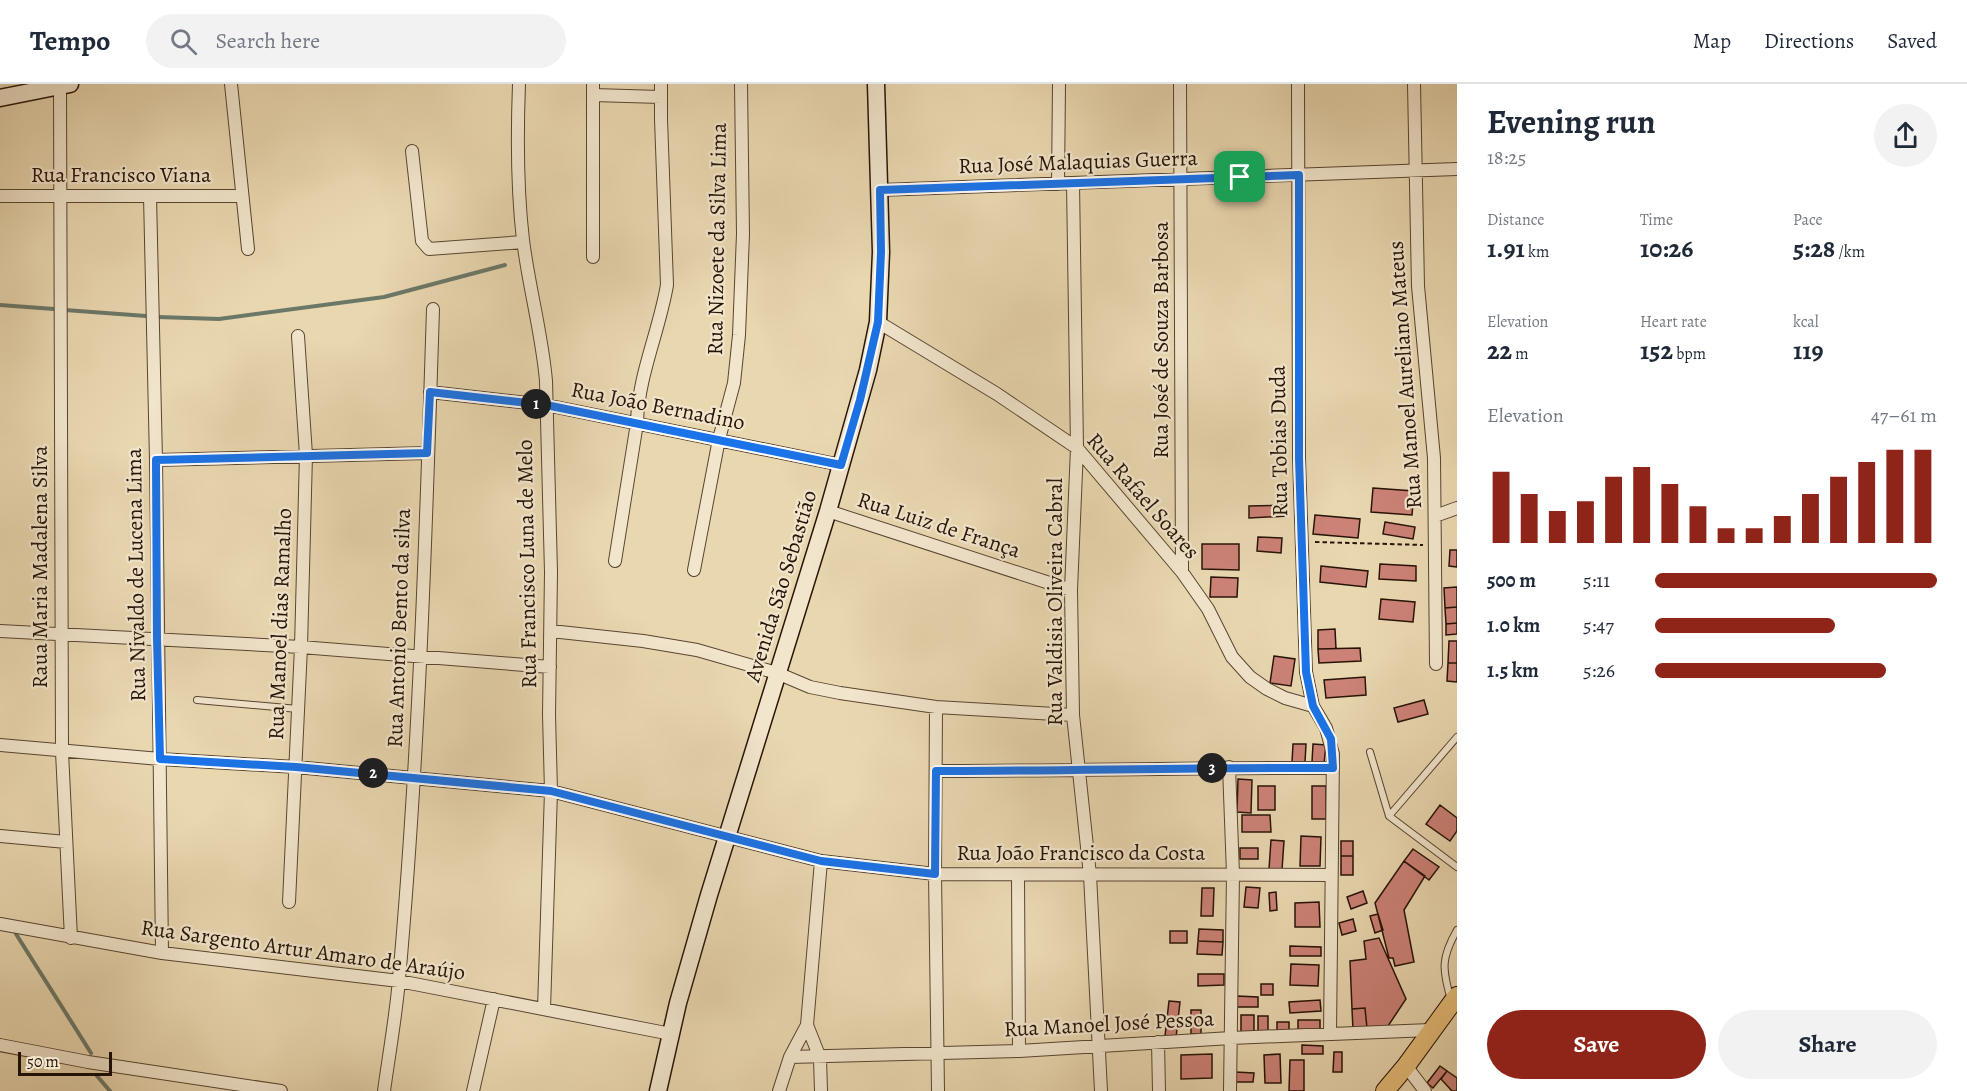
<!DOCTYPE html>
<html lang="en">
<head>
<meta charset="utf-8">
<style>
  :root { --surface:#fff; --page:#f2f2f3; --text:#1f2937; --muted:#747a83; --line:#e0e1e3; --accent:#8f2418 }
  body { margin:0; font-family:Alegreya,serif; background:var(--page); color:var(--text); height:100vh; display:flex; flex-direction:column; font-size:22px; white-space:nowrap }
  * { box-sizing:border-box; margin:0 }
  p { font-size:20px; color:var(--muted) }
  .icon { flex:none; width:33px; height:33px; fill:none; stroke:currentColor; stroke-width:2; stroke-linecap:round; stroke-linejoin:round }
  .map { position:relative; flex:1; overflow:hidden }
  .side { display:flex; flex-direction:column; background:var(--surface); width:510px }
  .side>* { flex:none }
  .scale { position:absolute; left:18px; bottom:15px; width:94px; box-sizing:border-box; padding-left:6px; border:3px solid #281407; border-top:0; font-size:16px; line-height:21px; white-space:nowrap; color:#281407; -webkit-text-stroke:4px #f1e5cc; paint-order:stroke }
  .pin { position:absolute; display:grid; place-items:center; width:51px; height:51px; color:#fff; margin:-26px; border-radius:12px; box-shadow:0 3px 9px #0006 }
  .km { position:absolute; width:30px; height:30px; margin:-15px; border-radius:50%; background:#222; color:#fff; font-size:16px; line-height:30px; text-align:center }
  .round { display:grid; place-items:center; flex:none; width:63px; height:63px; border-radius:32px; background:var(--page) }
  .head { display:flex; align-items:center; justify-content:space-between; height:102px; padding:0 30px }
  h1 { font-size:33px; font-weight:700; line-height:45px }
  .figures { display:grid; grid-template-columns:repeat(3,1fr); gap:9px; height:102px; padding:6px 30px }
  .figures div { display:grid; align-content:center }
  .figures b { font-size:26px; font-weight:700 }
  .figures small { font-size:16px; font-weight:400 }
  .figures p { font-size:16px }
  .chart { height:168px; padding:12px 30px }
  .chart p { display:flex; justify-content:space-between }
  .chart svg { width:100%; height:108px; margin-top:6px; stroke:var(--accent); stroke-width:6 }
  .primary-button { display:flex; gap:12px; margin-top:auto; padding:12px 30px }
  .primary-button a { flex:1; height:69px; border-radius:36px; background:var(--accent); color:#fff; font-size:24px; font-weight:700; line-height:69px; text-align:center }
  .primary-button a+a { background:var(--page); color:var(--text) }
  ul { padding:0 30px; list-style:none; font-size:20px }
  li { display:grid; grid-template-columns:96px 72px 1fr; align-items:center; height:45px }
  li i { height:15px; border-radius:8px; background:var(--accent) }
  header { display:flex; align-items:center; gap:36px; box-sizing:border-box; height:84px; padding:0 30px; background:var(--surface); border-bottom:2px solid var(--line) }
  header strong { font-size:28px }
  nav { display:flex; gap:33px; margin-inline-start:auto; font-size:21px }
  .search { width:420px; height:54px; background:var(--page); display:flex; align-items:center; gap:15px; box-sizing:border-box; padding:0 21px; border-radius:33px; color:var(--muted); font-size:22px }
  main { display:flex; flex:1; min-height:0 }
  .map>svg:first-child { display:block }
</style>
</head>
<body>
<header>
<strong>Tempo</strong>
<div class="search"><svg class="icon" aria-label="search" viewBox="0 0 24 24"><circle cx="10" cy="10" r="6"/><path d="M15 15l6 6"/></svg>Search here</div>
<nav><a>Map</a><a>Directions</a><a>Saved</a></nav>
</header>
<main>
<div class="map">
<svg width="1457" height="1007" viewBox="0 0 1457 1007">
  <rect width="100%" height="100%" fill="#e9d7b0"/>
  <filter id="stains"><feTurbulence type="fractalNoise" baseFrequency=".00333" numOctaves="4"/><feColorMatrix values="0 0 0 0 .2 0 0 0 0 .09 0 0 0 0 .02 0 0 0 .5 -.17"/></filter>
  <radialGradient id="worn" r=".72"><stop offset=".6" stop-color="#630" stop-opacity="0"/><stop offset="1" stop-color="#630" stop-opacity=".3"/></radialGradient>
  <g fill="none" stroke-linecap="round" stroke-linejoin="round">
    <path stroke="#6b7868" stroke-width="4" d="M 0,221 L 54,225
      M 65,226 L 146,232
      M 158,233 L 219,235 L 384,213 L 505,181
      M 16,850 L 91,969
      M 97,992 L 110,1007"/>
  </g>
  <path fill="#cc8277" stroke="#281407" stroke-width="1.5" d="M 1373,404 L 1414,407 L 1412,431 L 1371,428 Z
    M 1286,421 L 1287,432 L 1249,434 L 1249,422 Z
    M 1315,431 L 1360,435 L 1358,454 L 1313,450 Z
    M 1385,438 L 1415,443 L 1413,455 L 1383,450 Z
    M 1258,453 L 1282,454 L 1281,469 L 1257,467 Z
    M 1202,460 L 1239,460 L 1239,486 L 1202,485 Z
    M 1450,466 L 1457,466 L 1457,483 L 1449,482 Z
    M 1380,480 L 1416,482 L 1416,497 L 1379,495 Z
    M 1321,482 L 1368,487 L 1366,503 L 1320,498 Z
    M 1211,493 L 1238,494 L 1237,513 L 1210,513 Z
    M 1457,503 L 1457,523 L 1445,524 L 1444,504 Z
    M 1381,515 L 1415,518 L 1413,538 L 1379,535 Z
    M 1457,523 L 1457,539 L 1446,540 L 1445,524 Z
    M 1457,539 L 1457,550 L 1446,551 L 1446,540 Z
    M 1335,545 L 1336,565 L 1318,565 L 1318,546 Z
    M 1449,557 L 1457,557 L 1457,579 L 1448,579 Z
    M 1360,564 L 1361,577 L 1319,579 L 1318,565 Z
    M 1274,572 L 1295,575 L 1291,602 L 1270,599 Z
    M 1448,579 L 1457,579 L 1457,598 L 1447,597 Z
    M 1365,593 L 1366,611 L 1326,614 L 1324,596 Z
    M 1424,616 L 1428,630 L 1398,638 L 1394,624 Z
    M 1293,660 L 1306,660 L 1305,678 L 1292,678 Z
    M 1313,660 L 1326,661 L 1324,679 L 1312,678 Z
    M 1238,695 L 1252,696 L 1251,729 L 1237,728 Z
    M 1258,702 L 1275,702 L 1275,726 L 1258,726 Z
    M 1312,702 L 1326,702 L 1326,735 L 1312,735 Z
    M 1440,721 L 1457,734 L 1457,747 L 1450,757 L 1426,740 Z
    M 1242,731 L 1270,731 L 1271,748 L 1242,748 Z
    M 1301,752 L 1321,753 L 1320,782 L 1300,782 Z
    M 1271,756 L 1284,757 L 1282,786 L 1269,785 Z
    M 1341,757 L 1353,757 L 1353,772 L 1341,772 Z
    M 1240,764 L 1258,764 L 1258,775 L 1240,775 Z
    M 1413,765 L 1439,783 L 1429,796 L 1404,777 Z
    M 1341,772 L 1353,772 L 1353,791 L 1341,791 Z
    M 1404,777 L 1425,792 L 1404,826 L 1414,878 L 1395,882 L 1393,874 L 1389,874 L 1375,819 Z
    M 1246,803 L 1260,804 L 1258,824 L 1244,823 Z
    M 1202,804 L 1214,804 L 1213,832 L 1201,832 Z
    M 1363,807 L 1367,819 L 1351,825 L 1347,813 Z
    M 1276,808 L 1277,826 L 1270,827 L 1269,809 Z
    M 1319,818 L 1320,843 L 1295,843 L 1295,819 Z
    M 1378,830 L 1383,846 L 1375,849 L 1370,832 Z
    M 1353,835 L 1356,847 L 1342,851 L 1339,839 Z
    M 1199,845 L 1223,846 L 1223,858 L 1198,857 Z
    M 1170,847 L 1187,847 L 1187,859 L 1170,859 Z
    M 1379,854 L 1406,915 L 1386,945 L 1367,944 L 1365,924 L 1352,925 L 1350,877 L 1366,875 L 1364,857 Z
    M 1198,857 L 1223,858 L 1222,871 L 1197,870 Z
    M 1290,862 L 1321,863 L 1321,872 L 1290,872 Z
    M 1291,880 L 1319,881 L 1318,902 L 1290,901 Z
    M 1198,890 L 1224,890 L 1224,901 L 1198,902 Z
    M 1261,900 L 1273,900 L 1273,911 L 1261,911 Z
    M 1237,912 L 1258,913 L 1258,923 L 1237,923 Z
    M 1320,916 L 1321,927 L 1290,929 L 1289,918 Z
    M 1169,917 L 1180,918 L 1176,954 L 1165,952 Z
    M 1365,924 L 1367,944 L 1353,946 L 1352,925 Z
    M 1191,926 L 1201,926 L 1201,950 L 1191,950 Z
    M 1241,931 L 1254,931 L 1254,949 L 1241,949 Z
    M 1258,932 L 1268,932 L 1268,950 L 1258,950 Z
    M 1298,936 L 1320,936 L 1320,947 L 1298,947 Z
    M 1277,938 L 1289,938 L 1289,948 L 1277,948 Z
    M 1302,961 L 1323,962 L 1323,970 L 1302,970 Z
    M 1334,968 L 1342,968 L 1342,988 L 1333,988 Z
    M 1212,970 L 1212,994 L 1181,995 L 1181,971 Z
    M 1280,970 L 1281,999 L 1265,999 L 1264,971 Z
    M 1290,976 L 1304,976 L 1304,1007 L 1289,1007 Z
    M 1440,982 L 1447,987 L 1433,1004 L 1427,999 Z
    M 1447,987 L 1457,994 L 1457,1007 L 1452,1007 L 1441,995 Z
    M 1235,988 L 1254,989 L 1253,998 L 1235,998 Z"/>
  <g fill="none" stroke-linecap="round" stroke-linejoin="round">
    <g stroke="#584531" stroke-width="8">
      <path id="lane" d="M 197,616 L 298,625
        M 1370,668 L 1389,732 L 1457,783
        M 1389,732 L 1457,653
        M 1451,916 C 1442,885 1441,874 1457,846"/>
    </g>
    <g stroke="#584531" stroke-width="14">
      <path id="street" d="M 231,0 L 248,165
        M 519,0 C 517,52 517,105 523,156 C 529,204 542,250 546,297 L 551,488 L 549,631 L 551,707 L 544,925
        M 1180,0 L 1182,488
        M 1298,0 L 1299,374 L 1306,588 L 1313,622 L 1326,644 L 1333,670 L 1330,950
        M 1414,0 L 1418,202 L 1434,374 L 1436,580
        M 60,2 L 62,668 L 71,854
        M 593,11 L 661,13
        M 412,67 L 422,157 L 429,165 L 523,158
        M 1073,99 L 1077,364 L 1071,506 L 1073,631 L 1090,791 L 1101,1007
        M 1058,100 L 1059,0
        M 880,106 L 1457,85
        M 0,112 L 242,112
        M 150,112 L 156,376 L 162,869
        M 593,173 L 593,0
        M 878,238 L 997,310 L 1077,364 L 1182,488 L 1208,525 L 1232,573 L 1250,593 L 1267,605 L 1285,614 L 1313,622
        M 430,308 L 546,321 L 841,381
        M 156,376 L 427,369
        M 828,427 L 1071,506
        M 1435,432 L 1457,424
        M 615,477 L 637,339 C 638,292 659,248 667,201 L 661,35 L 661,0
        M 694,486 L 719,355 L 734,299 L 739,251 L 743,150 L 741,0
        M 0,547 L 301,563 L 550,583
        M 551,547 L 643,557 L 697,566 L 777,589 L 810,603 L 840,609 L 936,623 L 1073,631
        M 936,623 L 935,790 L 938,1007
        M 0,661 L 160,675 L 296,683 L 551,707 L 821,777 L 935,790 L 1331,791
        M 1229,683 L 1233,790 L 1230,1007
        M 936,687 C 1069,687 1201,683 1333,684
        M 0,752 L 66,758
        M 1018,792 L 1019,967
        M 289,818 L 301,563 L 306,371 L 298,252
        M 0,840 L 162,869 L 399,897 L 671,950
        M 807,941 L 820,974 L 821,1007
        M 1158,958 L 1159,1007
        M 0,961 L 88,978 L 281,1007
        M 790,973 L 1019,967 L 1231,954 L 1430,946
        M 1406,982 L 1425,1007
        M 384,1007 C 389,970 396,932 399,895 C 419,672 426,448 433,225
        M 473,1007 L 494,915
        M 779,1007 L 790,973 L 807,941 L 821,777"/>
    </g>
    <g stroke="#281407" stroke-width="19">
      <path id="secondary" d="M 0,14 L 70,0
        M 658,1007 L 678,919 L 709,811 L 828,427 L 868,286 L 878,238 L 881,168 L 876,0"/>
    </g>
    <g stroke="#281407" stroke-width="20">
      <path id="primary" d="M 1385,1007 L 1406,982 L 1457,912"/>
    </g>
    <path stroke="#281407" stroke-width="2" stroke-dasharray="4.5 3" stroke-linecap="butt" d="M 1315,458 L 1423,461"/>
    <use href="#lane" stroke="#f1e5cc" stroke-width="6"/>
    <use href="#street" stroke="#f1e5cc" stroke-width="12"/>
    <use href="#secondary" stroke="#f1e5cc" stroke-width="16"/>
    <use href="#primary" stroke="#e4bc78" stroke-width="18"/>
  </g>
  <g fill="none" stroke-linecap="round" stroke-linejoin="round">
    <g stroke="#fff" stroke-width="12">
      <path id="route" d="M 1299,91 L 1299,374 L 1306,588 L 1313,622 L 1331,655 L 1333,684 C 1201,683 1069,687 936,687 L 935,790 L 821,777 L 551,707 L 296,683 L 160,675 L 157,554 L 156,376 L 427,369 L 430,308 L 546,321 L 841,381 L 860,316 L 878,238 L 881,168 L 880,106 Z"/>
    </g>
    <use href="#route" stroke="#1a73e8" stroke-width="8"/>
  </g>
  <g text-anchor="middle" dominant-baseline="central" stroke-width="4.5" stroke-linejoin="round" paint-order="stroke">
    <g font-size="22" fill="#281407" stroke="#f1e5cc">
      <text transform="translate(1078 78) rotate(-2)">Rua José Malaquias Guerra</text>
      <text x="121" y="91">Rua Francisco Viana</text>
      <text transform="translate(717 155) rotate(-89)">Rua Nizoete da Silva Lima</text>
      <text transform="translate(1161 256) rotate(-90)">Rua José de Souza Barbosa</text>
      <text transform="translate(1405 291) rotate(-94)">Rua Manoel Aureliano Mateus</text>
      <text transform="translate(658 322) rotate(11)">Rua João Bernadino</text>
      <text transform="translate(1279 357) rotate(-91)">Rua Tobias Duda</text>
      <text transform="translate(1143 412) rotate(49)">Rua Rafael Soares</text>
      <text transform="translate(939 441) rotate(18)">Rua Luiz de França</text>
      <text transform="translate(527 480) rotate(-91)">Rua Francisco Luna de Melo</text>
      <text transform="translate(40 483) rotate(-90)">Raua Maria Madalena Silva</text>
      <text transform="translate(136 491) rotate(-91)">Rua Nivaldo de Lucena Lima</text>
      <text transform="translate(781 502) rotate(-73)">Avenida São Sebastião</text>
      <text transform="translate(1055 518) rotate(-90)">Rua Valdisia Oliveira Cabral</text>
      <text transform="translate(280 540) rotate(-88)">Rua Manoel dias Ramalho</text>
      <text transform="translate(399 544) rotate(-88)">Rua Antonio Bento da silva</text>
      <text x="1081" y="769">Rua João Francisco da Costa</text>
      <text transform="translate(303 866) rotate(8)">Rua Sargento Artur Amaro de Araújo</text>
      <text transform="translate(1109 940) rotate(-3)">Rua Manoel José Pessoa</text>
    </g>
  </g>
  <rect width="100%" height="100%" filter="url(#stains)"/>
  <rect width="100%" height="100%" fill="url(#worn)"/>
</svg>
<div class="scale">50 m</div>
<div class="pin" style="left:1240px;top:93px;background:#1e9e55"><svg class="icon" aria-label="arrive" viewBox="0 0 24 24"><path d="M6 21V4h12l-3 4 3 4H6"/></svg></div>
<b class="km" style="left:536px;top:320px">1</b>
<b class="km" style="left:373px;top:689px">2</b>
<b class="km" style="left:1212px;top:684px">3</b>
</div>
<section class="side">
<div class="head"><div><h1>Evening run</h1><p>18:25</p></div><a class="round"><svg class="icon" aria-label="share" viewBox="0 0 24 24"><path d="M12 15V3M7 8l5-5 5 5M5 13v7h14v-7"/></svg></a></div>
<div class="figures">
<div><p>Distance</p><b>1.91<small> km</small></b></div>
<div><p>Time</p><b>10:26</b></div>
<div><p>Pace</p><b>5:28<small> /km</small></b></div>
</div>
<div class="figures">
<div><p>Elevation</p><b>22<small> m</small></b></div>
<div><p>Heart rate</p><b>152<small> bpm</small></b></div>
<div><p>kcal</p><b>119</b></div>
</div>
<div class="chart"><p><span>Elevation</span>47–61 m</p>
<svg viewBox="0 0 160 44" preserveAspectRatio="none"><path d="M5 44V15M15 44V24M25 44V31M35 44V27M45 44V17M55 44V13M65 44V20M75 44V29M85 44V38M95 44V38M105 44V33M115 44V24M125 44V17M135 44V11M145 44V6M155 44V6"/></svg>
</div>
<ul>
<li><b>500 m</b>5:11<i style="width:100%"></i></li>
<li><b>1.0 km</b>5:47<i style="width:64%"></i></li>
<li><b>1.5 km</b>5:26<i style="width:82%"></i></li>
</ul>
<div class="primary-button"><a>Save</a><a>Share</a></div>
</section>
</main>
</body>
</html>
